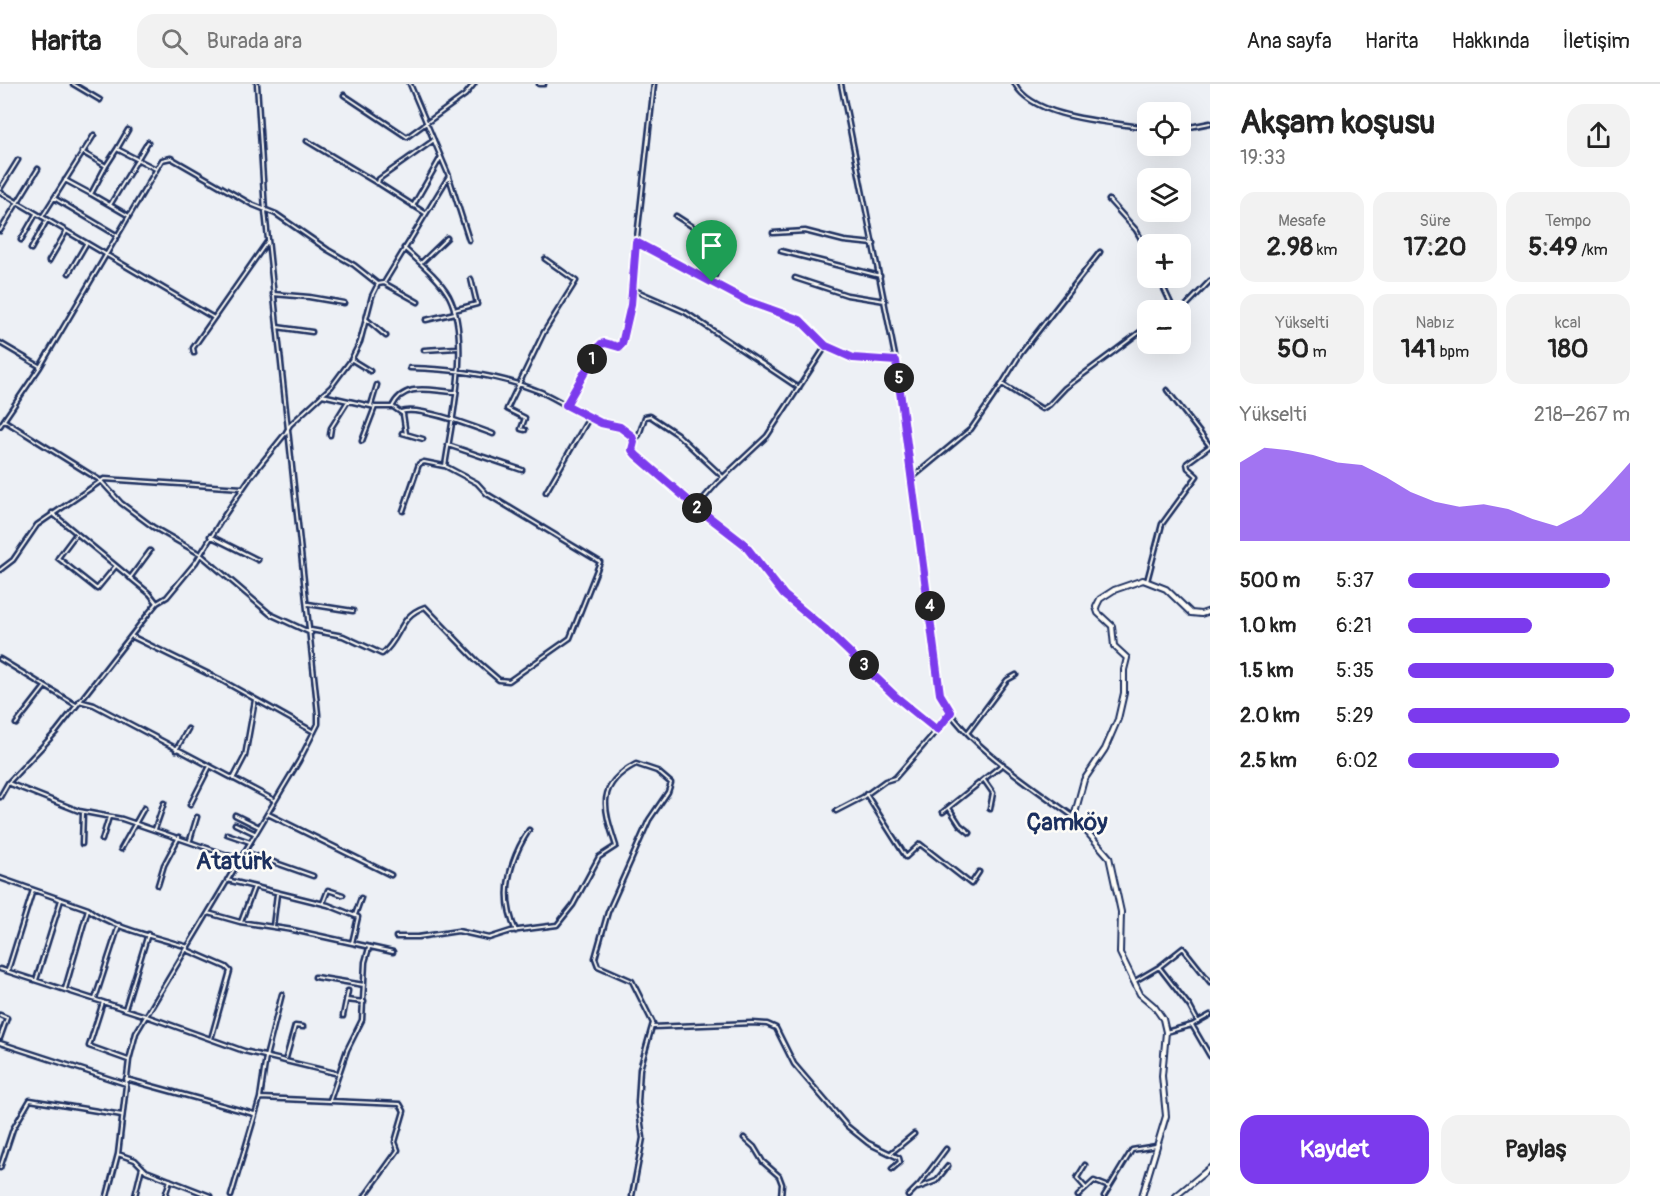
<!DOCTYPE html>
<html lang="tr">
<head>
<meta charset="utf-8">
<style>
  :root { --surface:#fff; --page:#f2f2f2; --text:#222; --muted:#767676; --line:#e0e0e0; --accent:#7c3aed }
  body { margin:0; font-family:Pangolin,sans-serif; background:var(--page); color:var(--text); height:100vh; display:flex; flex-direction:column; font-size:22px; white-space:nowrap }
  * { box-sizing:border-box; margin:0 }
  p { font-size:20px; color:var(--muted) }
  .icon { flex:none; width:33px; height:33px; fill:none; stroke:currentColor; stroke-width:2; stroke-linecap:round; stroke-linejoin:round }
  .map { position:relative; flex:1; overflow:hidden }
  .drawer { display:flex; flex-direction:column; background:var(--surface); width:450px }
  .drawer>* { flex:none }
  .fabs { position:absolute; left:1137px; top:18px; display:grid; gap:12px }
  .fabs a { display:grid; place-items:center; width:54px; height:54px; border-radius:12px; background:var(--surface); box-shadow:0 6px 24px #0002; font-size:30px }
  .pin { position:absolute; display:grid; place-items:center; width:51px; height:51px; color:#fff; margin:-62px -26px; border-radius:50% 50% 50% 0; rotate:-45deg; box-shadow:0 0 6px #0007 }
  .pin .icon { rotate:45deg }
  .km { position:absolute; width:30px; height:30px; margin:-15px; border-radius:50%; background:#222; color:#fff; font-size:16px; line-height:30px; text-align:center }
  .round { display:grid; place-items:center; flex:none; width:63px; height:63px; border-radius:18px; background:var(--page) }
  .head { display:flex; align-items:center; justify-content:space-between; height:102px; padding:0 30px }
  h1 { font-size:33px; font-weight:700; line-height:45px }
  .metrics { display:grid; grid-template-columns:repeat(3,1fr); gap:9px; height:102px; padding:6px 30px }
  .metrics div { display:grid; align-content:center; border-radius:15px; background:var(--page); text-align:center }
  .metrics b { font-size:26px; font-weight:700 }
  .metrics small { font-size:16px; font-weight:400 }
  .metrics p { font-size:16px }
  .chart { height:168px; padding:12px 30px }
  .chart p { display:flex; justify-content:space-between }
  .chart svg { width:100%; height:108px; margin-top:6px; fill:var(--accent); opacity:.7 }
  .button { display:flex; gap:12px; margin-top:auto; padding:12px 30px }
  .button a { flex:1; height:69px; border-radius:18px; background:var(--accent); color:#fff; font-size:24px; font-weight:700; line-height:69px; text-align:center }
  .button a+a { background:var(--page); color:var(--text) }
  ul { padding:0 30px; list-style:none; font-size:20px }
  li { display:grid; grid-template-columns:96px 72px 1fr; align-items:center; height:45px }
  li i { height:15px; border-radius:8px; background:var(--accent) }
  header { display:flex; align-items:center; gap:36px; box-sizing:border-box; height:84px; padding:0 30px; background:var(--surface); border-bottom:2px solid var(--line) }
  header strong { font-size:28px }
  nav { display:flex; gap:33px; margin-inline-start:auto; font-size:21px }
  .search { width:420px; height:54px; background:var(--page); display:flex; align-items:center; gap:15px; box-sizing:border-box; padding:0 21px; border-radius:18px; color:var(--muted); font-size:22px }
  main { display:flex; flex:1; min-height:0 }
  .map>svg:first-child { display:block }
</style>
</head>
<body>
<header>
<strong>Harita</strong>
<div class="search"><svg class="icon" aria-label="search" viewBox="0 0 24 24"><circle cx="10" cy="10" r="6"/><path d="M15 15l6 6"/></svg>Burada ara</div>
<nav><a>Ana sayfa</a><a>Harita</a><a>Hakkında</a><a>İletişim</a></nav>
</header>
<main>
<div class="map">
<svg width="1210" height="1112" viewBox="0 0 1210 1112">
  <rect width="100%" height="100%" fill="#edf0f5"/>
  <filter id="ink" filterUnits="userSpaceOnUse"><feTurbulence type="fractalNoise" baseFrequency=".0167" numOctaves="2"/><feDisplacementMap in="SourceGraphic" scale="12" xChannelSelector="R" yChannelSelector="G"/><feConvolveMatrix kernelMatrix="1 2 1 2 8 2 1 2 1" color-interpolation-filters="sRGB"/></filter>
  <g filter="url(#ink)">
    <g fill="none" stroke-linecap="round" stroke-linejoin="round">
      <g stroke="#1b2f5e" stroke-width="7">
        <path id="street" d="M 73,0 L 100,16
          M 539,0 L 544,0
          M 841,0 L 896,277 L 940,610 C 955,653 1037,706 1074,733
          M 1015,0 C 1033,35 1112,38 1148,44
          M 344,11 L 407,53 L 465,11 L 474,0
          M 1180,45 L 1210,39
          M 307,57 L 377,99
          M 117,65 L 128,46
          M 106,82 L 117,65 L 156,85
          M 449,93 L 469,156
          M 65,96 L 91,110 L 106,82 L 82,68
          M 0,105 L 18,76
          M 0,108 L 214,234
          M 91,110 L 129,132
          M 54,114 L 118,152
          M 1109,116 L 1136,146 L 1148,167
          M 110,121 L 148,58
          M 413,122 L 441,73
          M 425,129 L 378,99 L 379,95 L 434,56
          M 676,132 L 724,163 L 725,168 L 712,198
          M 42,133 L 94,51
          M 0,147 L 38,85
          M 773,149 L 805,147 L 844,157 L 874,160
          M 21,156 L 36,130
          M 636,158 L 747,217 L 800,236 L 826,262
          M 31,165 L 47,136
          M 781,167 L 880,192
          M 49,177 L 66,148
          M 421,179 L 447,154
          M 69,189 L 86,160
          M 795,194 L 847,211 L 885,217
          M 1159,194 L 1174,226
          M 384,199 L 418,218
          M 378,200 L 384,199 L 449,92 L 410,0
          M 632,205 L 685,228 L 799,304
          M 273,210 L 309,213 L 344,219
          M 454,226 L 477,220 L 471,195
          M 1180,228 L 1210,197
          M 366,235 L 386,252
          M 426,236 L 455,229
          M 277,243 L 312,248
          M 0,259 L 39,282
          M 424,266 L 457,264
          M 194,269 L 193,264 L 267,158
          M 352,276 L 370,287
          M 410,284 C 455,285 499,291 541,308 C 559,316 576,328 594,336 C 608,342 625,341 634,355 L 632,366 L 636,371 L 744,460 L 784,511 L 825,545 L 895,612 L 937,646 L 951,628
          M 1002,300 L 1021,269 L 1100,168
          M 1167,306 L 1210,362
          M 322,311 L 375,323 L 392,323 C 404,297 431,307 456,308
          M 371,321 L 377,301
          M 566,321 L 601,260 L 606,259 L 620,263 L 627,244 L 654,0
          M 393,323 L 403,330 L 406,350
          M 401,328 C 419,321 474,343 493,350
          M 5,337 L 101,397 L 121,419 L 153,443 L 200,470 L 270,530 L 311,549
          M 0,342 L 40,283 L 162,76 L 171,74 L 251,120 L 276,130 L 328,166 L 354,181 L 378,200 L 372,212 L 360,258 L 351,276 L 331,303 L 290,341 L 285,350 L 252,391 L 224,432 L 196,478 L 167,513 L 157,519 L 148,530 L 56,648 L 8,699 L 0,713
          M 525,346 L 521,345 L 525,334 L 507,325 L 544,248 L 576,197 L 545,175
          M 402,349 L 423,355
          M 330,351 L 331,344 L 348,317
          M 634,356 L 639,351 L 645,333 L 650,332 L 677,350 L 723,393
          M 362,357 L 375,323
          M 448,361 L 522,386
          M 913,393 L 971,345 L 1002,300 L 1042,325 L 1049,321 L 1065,304 L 1148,242
          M 546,408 L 589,334
          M 696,423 L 717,399 L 767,352 L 826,262 L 853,274 L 896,277
          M 403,427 L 419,380 L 424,378 L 444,382
          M 52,429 L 150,510 L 157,519
          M 76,450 L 58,474 L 97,505 L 115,483
          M 210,452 L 258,476
          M 0,486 L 13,476 L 37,441 L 104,395 L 242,404
          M 130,494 L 150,467
          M 1147,497 L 1162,440 L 1197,392 L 1188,384 L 1187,379 L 1210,362
          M 308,520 L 353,527
          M 311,546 L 343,552 L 382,570 C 402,554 398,532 425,523 L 477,577 L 499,596 L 509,597 L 570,554 L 600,478 L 487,410 L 477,399 L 445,382 C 452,335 471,255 449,212 C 439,194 419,178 404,164
          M 131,552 L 221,596 L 314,648
          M 0,575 L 76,621
          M 79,617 L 94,621 L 274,716
          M 16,640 L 44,604
          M 968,648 L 1007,596 L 1016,591
          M 176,666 L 188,645
          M 233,695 L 245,672 L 255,616
          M 984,696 L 993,709 L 990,725
          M 8,699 L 79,727 L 122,735 L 239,775
          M 866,710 L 906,773 L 920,760 L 971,800 L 979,788
          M 190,721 L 209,684
          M 949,724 L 960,741 L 970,749
          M 836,727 L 863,713 L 885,697 L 895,694 L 937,646
          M 943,728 L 1003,680
          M 268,730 L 391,791
          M 235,731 L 259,743
          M 235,740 L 254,749
          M 155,745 L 164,719
          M 227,750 L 250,758
          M 102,756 L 109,733
          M 190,756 L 197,733
          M 82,760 L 83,728
          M 121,765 L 144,724
          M 245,768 L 313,792
          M 0,794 L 88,825 C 111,844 159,854 188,863
          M 227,796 L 328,821 L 358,833 L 352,859
          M 158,801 L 164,781 L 179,753
          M 323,819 L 328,806 L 343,811
          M 208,829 L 240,838 L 293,846 L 393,868
          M 355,831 L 361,814
          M 241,838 L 254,803
          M 273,842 L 277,810
          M 516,847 C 500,812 509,777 529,746
          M 396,853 L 418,853 L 458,847 L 489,854 L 511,847 L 557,841 L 573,821 L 599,773 L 616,762 C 604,725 595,701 636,680 L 657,687 L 671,699 L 668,708 L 649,736 L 608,828 L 595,874 L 598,882 L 632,897 L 653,939 L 640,985 L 638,1019 L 643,1054 L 632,1112
          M 187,866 L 226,883 L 230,887 L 211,955
          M 1159,883 L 1190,923 L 1198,938
          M 0,885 L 146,932 L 244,967 L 339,990
          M 8,886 L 33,806
          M 315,893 L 364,901
          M 36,896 L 61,816
          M 1135,897 L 1159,883 L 1183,864 L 1210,898
          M 65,905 L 88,825
          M 95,915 L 119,841
          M 346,916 L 364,918
          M 103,918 L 89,962 L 128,976
          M 125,925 L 148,850
          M 0,931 L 7,934 L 0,954
          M 343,932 L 348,907
          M 1192,941 L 1210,972
          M 653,943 L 752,939 L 767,940 L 776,944 L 794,980 L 847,1042 L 868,1059 L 899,1074 L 900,1078 L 892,1085
          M 1166,948 L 1192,941 L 1210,931
          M 0,959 L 126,1000
          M 286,974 L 295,942 L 303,943
          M 126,995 L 254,1030
          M 260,1014 L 266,973 L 282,910
          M 330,1016 L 347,966 L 362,936 L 365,878 L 369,864
          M 744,1054 L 754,1063 L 763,1078 L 779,1092 L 782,1100 L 781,1112
          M 891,1069 L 914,1050
          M 118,1070 L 135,1076 L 146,1087 L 210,1112
          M 0,1084 L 13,1045 L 30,1016 L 122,1031
          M 1085,1103 L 1077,1094 L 1085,1081
          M 918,1104 L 936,1097 L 948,1082
          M 107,1112 L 118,1070 L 129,976 L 136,949 L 299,677 L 318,640 L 318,630 L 265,127 L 257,0
          M 135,1112 L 142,1083
          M 165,1112 L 170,1096
          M 231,1112 L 260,1014 L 400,1020 L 404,1027 L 395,1058 L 398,1066 L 365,1112
          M 908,1112 L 919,1101 L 946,1065
          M 1078,1112 L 1094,1097 L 1109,1103
          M 1104,1112 L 1132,1066 L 1156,1062"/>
      </g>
      <g stroke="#1b2f5e" stroke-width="8">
        <path id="secondary" d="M 1142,1112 L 1166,1032 L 1162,992 L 1166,948 L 1163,935 L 1154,922 L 1140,910 L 1120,869 L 1121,828 L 1109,773 L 1074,733 L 1084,696 L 1105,665 L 1118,635 L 1124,609 L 1124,586 L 1127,574 L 1114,562 L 1112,542 L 1098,529 L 1096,523 L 1100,515 L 1114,506 L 1143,496 L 1166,505 L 1191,529 L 1201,530 L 1210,527
          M 1176,1112 L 1210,1084"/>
      </g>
      <use href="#street" stroke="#fdfcf7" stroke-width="2"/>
      <use href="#secondary" stroke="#fdfcf7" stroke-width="4"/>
    </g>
  </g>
  <g fill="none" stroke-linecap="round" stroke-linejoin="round" filter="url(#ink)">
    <g stroke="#fff" stroke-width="12">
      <path id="route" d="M 636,158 L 747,217 L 800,236 L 826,262 L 853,274 L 896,277 L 940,610 L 951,628 L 937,646 L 895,612 L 825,545 L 784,511 L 744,460 L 696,423 L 636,371 L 632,366 L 634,358 L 632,352 L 620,343 L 601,339 L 566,321 L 601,260 L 605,259 L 619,263 L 622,260 L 631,221 Z"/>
    </g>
    <use href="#route" stroke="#7c3aed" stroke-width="8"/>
  </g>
  <g text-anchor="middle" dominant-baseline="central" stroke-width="5" stroke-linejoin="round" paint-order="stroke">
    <g font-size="24" font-weight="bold" fill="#1b2f5e" stroke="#fdfcf7">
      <text x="1067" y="738">Çamköy</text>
      <text x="234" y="777">Atatürk</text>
    </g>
  </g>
</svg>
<div class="fabs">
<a><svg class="icon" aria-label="locate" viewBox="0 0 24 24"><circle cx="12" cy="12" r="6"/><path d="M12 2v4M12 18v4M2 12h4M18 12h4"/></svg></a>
<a><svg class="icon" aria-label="layers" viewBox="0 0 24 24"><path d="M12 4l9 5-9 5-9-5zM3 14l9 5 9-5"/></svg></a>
<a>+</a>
<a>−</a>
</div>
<div class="pin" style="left:712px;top:198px;background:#1e9e55"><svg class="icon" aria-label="arrive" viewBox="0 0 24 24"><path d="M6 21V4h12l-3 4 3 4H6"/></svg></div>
<b class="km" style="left:592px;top:275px">1</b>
<b class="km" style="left:697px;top:424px">2</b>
<b class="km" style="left:864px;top:581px">3</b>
<b class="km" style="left:930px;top:522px">4</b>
<b class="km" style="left:899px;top:294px">5</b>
</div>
<section class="drawer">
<div class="head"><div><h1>Akşam koşusu</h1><p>19:33</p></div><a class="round"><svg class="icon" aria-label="share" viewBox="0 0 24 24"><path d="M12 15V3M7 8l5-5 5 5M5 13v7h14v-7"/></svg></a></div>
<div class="metrics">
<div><p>Mesafe</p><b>2.98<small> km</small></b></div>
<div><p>Süre</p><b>17:20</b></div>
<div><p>Tempo</p><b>5:49<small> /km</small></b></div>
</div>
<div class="metrics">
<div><p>Yükselti</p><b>50<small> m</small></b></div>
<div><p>Nabız</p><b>141<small> bpm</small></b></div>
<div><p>kcal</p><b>180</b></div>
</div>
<div class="chart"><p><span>Yükselti</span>218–267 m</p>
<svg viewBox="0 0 160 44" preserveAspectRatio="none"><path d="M0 44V12L10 6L20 7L30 9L40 12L50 13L60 18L70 24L80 28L90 30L100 29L110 31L120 35L130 38L140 33L150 23L160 12V44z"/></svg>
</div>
<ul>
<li><b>500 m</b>5:37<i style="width:91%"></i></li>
<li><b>1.0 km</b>6:21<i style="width:56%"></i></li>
<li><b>1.5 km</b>5:35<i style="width:93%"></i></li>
<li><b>2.0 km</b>5:29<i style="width:100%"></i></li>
<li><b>2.5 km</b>6:02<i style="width:68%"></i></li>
</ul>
<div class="button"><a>Kaydet</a><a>Paylaş</a></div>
</section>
</main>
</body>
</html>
